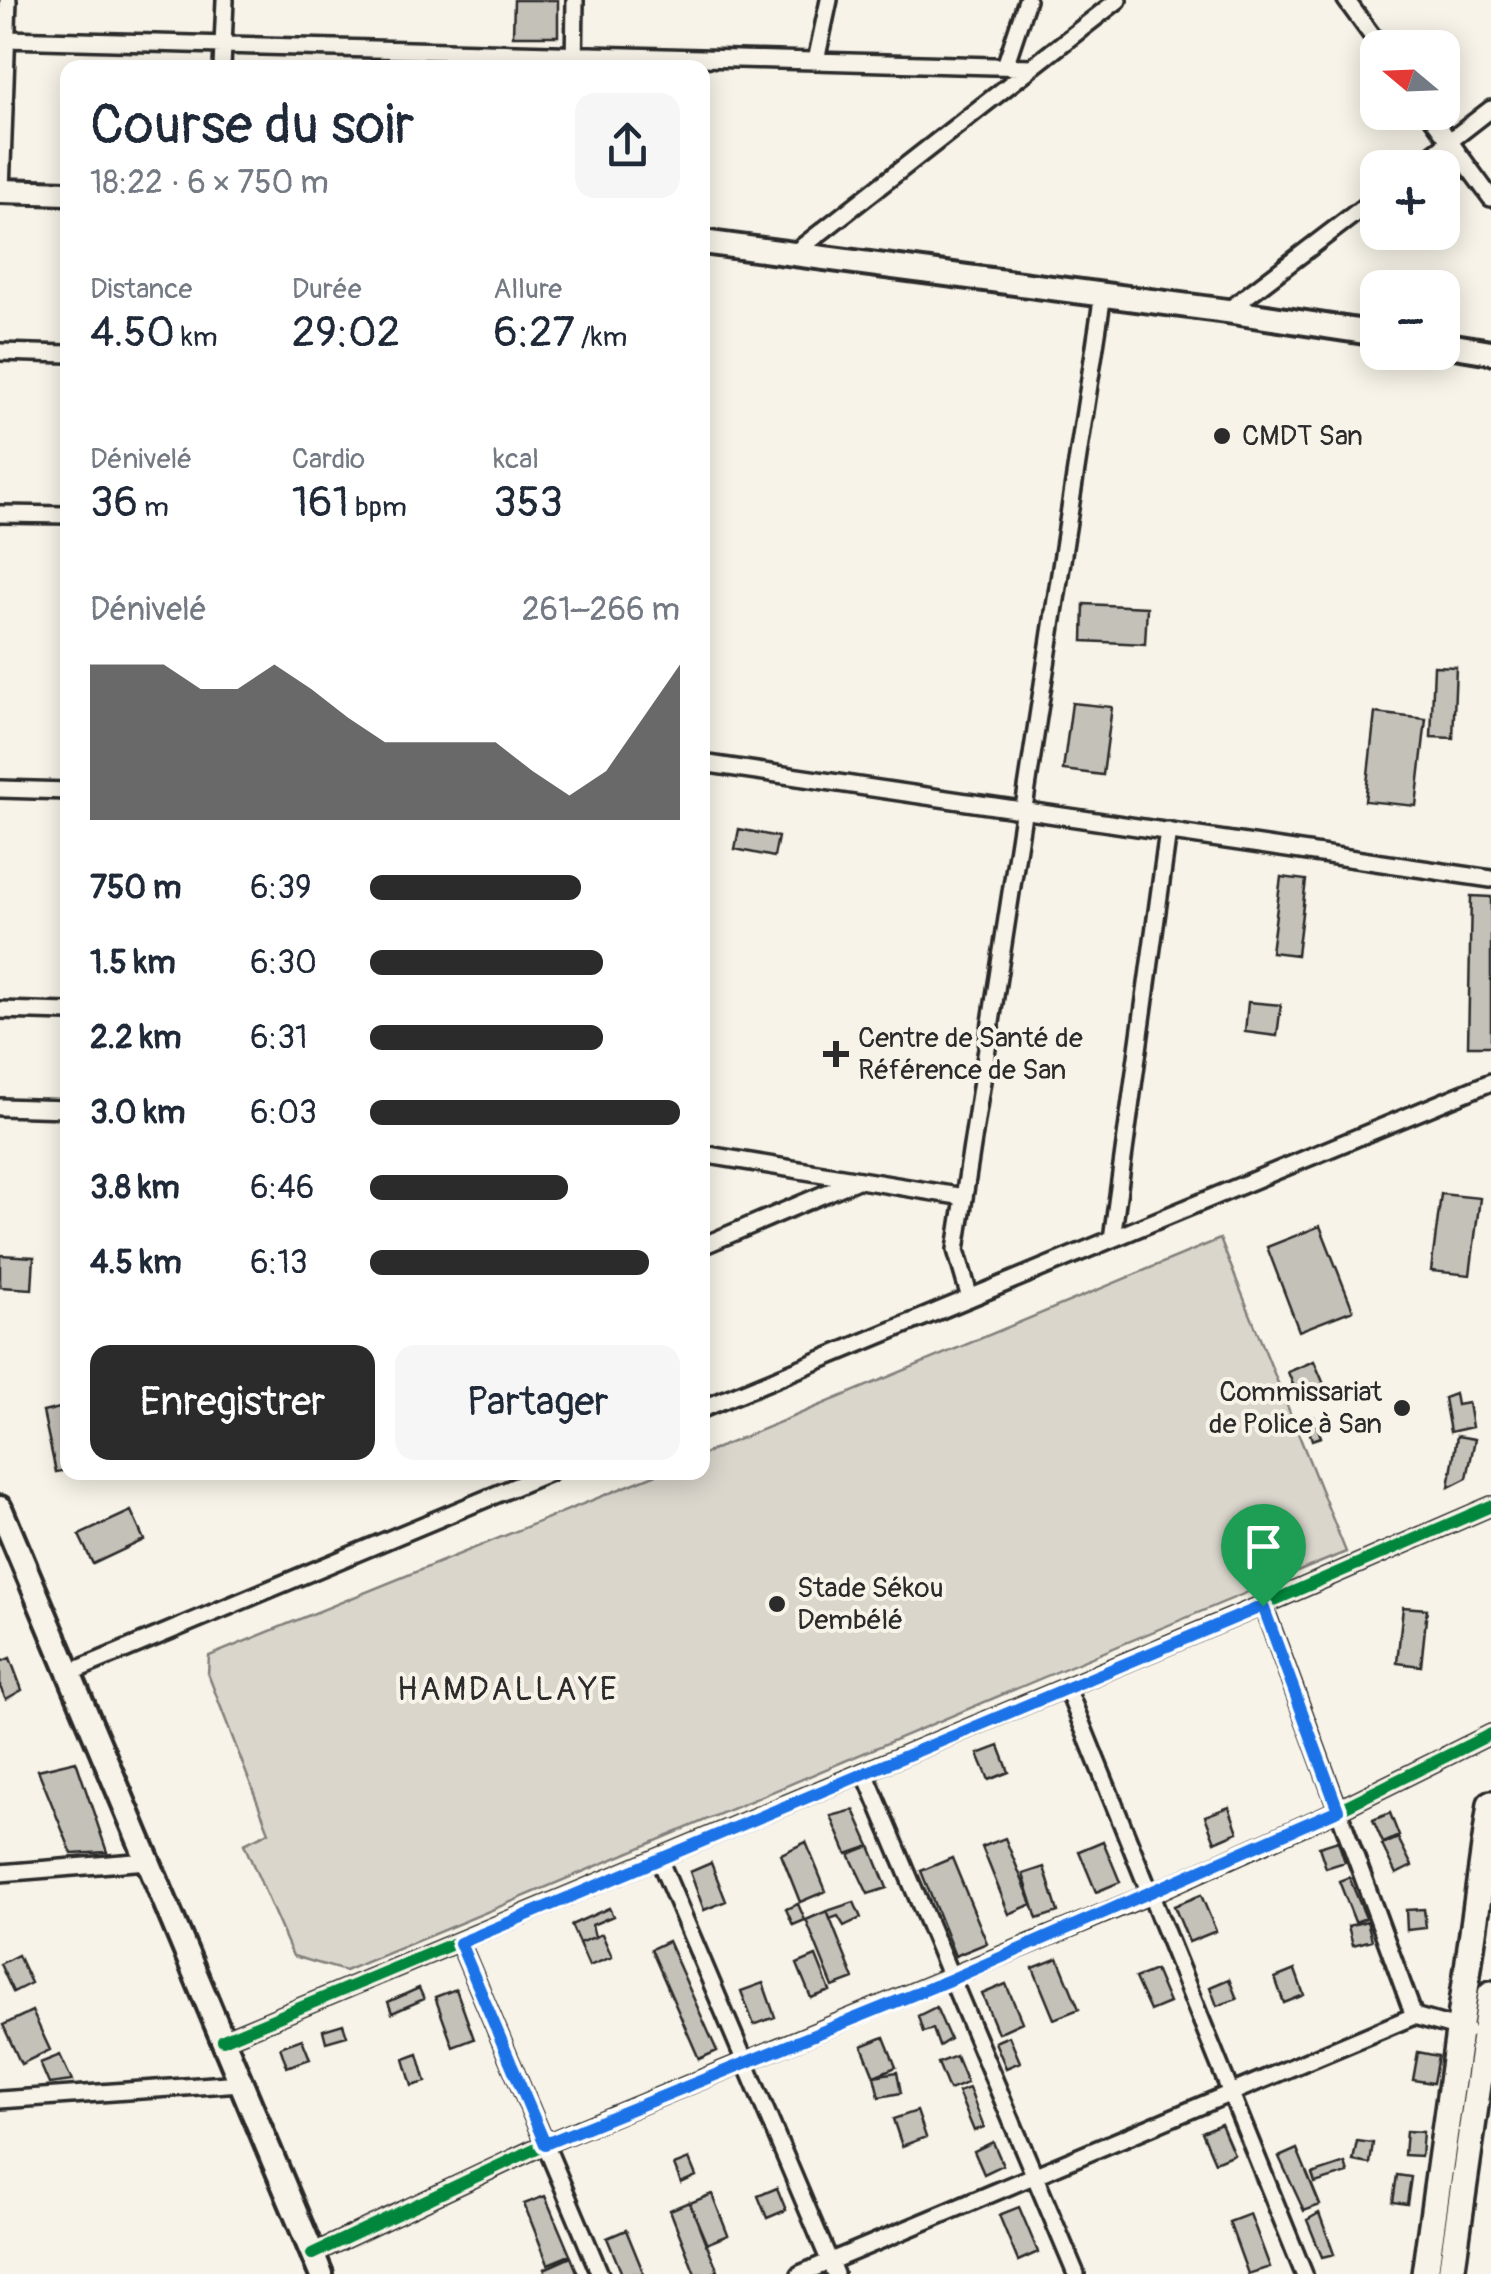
<!DOCTYPE html>
<html lang="fr">
<head>
<meta charset="utf-8">
<style>
  :root { --surface:#fff; --page:#f6f6f7; --text:#1f2937; --muted:#747a83; --accent:#2b2b2b }
  body { margin:0; font-family:Pangolin,sans-serif; background:var(--page); color:var(--text); height:100vh; display:flex; flex-direction:column; font-size:38px; white-space:nowrap }
  * { box-sizing:border-box; margin:0 }
  p { font-size:32px; color:var(--muted) }
  .icon { flex:none; width:55px; height:55px; fill:none; stroke:currentColor; stroke-width:2; stroke-linecap:round; stroke-linejoin:round }
  .map { position:relative; flex:1; overflow:hidden }
  .panel { position:absolute; left:60px; top:60px; width:650px; height:1420px; display:flex; flex-direction:column; background:var(--surface); border-radius:20px; box-shadow:0 5px 25px #0003 }
  .panel>* { flex:none }
  .needle { width:65px; rotate:289deg }
  .buttons { position:absolute; left:1360px; top:30px; display:grid; gap:20px }
  .buttons a { display:grid; place-items:center; width:100px; height:100px; border-radius:20px; background:var(--surface); box-shadow:0 5px 25px #0003; font-size:50px }
  .pin { position:absolute; display:grid; place-items:center; width:85px; height:85px; color:#fff; margin:-102px -42px; border-radius:50% 50% 50% 0; rotate:-45deg; box-shadow:0 0 10px #0007 }
  .pin .icon { rotate:45deg }
  .round { display:grid; place-items:center; flex:none; width:105px; height:105px; border-radius:20px; background:var(--page) }
  .head { display:flex; align-items:center; justify-content:space-between; height:170px; padding:0 30px }
  h1 { font-size:55px; font-weight:600; line-height:75px }
  .stats { display:grid; grid-template-columns:repeat(3,1fr); gap:15px; height:170px; padding:10px 30px }
  .stats div { display:grid; align-content:center }
  .stats b { font-size:42px; font-weight:600 }
  .stats small { font-size:28px; font-weight:400 }
  .stats p { font-size:28px }
  .chart { height:280px; padding:20px 30px }
  .chart p { display:flex; justify-content:space-between }
  .chart svg { width:100%; height:180px; margin-top:10px; fill:var(--accent); opacity:.7 }
  .primary-button { display:flex; gap:20px; margin-top:auto; padding:20px 30px }
  .primary-button a { flex:1; height:115px; border-radius:20px; background:var(--accent); color:#fff; font-size:40px; font-weight:600; line-height:115px; text-align:center }
  .primary-button a+a { background:var(--page); color:var(--text) }
  ul { padding:0 30px; list-style:none; font-size:32px }
  li { display:grid; grid-template-columns:160px 120px 1fr; align-items:center; height:75px }
  li i { height:25px; border-radius:12px; background:var(--accent) }
  .map>svg:first-child { display:block }
</style>
</head>
<body>
<div class="map">
<svg width="1491" height="2274" viewBox="0 0 1491 2274">
  <rect width="100%" height="100%" fill="#f7f3e8"/>
  <filter id="ink" filterUnits="userSpaceOnUse"><feTurbulence type="fractalNoise" baseFrequency=".01" numOctaves="2"/><feDisplacementMap in="SourceGraphic" scale="20" xChannelSelector="R" yChannelSelector="G"/><feConvolveMatrix kernelMatrix="1 2 1 2 8 2 1 2 1" color-interpolation-filters="sRGB"/></filter>
  <g filter="url(#ink)">
    <path fill="#dad6cc" stroke="#82807c" stroke-width="2.5" d="M 1220,1239 L 1346,1552 C 1011,1688 680,1833 345,1971 L 293,1956 L 244,1844 L 269,1832 L 208,1674 L 209,1656 L 659,1473 L 702,1472 L 703,1454 Z"/>
    <path fill="#c4c1b9" stroke="#2b2b2b" stroke-width="2.5" d="M 514,0 L 558,0 L 558,36 L 513,36 Z
      M 1084,604 L 1147,607 L 1145,644 L 1083,641 Z
      M 1434,666 L 1456,667 L 1453,738 L 1431,737 Z
      M 1072,703 L 1112,707 L 1103,775 L 1063,770 Z
      M 1375,713 L 1426,719 L 1416,806 L 1365,801 Z
      M 739,829 L 778,837 L 774,857 L 735,849 Z
      M 1281,877 L 1306,880 L 1297,955 L 1271,952 Z
      M 1471,896 L 1491,897 L 1491,1046 L 1468,1046 Z
      M 1248,1002 L 1281,1005 L 1277,1036 L 1245,1032 Z
      M 1441,1194 L 1480,1198 L 1470,1275 L 1431,1271 Z
      M 1320,1226 L 1353,1310 L 1299,1331 L 1267,1247 Z
      M 0,1255 L 34,1257 L 32,1289 L 0,1287 Z
      M 1314,1361 L 1326,1389 L 1299,1400 L 1288,1372 Z
      M 1455,1394 L 1457,1405 L 1468,1403 L 1472,1427 L 1450,1432 L 1444,1398 Z
      M 68,1406 L 68,1470 L 56,1472 L 43,1412 Z
      M 1314,1417 L 1321,1437 L 1312,1440 L 1306,1421 Z
      M 1457,1436 L 1475,1439 L 1467,1478 L 1449,1487 Z
      M 131,1511 L 144,1540 L 93,1564 L 79,1535 Z
      M 1403,1607 L 1427,1609 L 1421,1666 L 1397,1663 Z
      M 10,1658 L 22,1690 L 6,1699 L 0,1687 L 0,1662 Z
      M 999,1746 L 1009,1772 L 989,1780 L 978,1754 Z
      M 76,1761 L 107,1852 L 72,1854 L 38,1770 Z
      M 1229,1807 L 1238,1832 L 1215,1842 L 1205,1816 Z
      M 854,1810 L 870,1846 L 847,1854 L 831,1816 Z
      M 1390,1813 L 1399,1836 L 1383,1843 L 1373,1820 Z
      M 1005,1838 L 1032,1904 L 1009,1914 L 982,1847 Z
      M 1398,1838 L 1412,1866 L 1396,1874 L 1382,1845 Z
      M 1103,1841 L 1120,1882 L 1096,1892 L 1079,1851 Z
      M 1338,1841 L 1345,1862 L 1326,1868 L 1319,1847 Z
      M 806,1842 L 826,1891 L 800,1902 L 781,1854 Z
      M 870,1846 L 887,1888 L 868,1894 L 849,1854 Z
      M 952,1858 L 987,1943 L 955,1956 L 921,1871 Z
      M 711,1863 L 726,1901 L 704,1910 L 690,1872 Z
      M 1044,1867 L 1058,1912 L 1037,1919 L 1023,1874 Z
      M 1349,1877 L 1366,1918 L 1355,1922 L 1339,1881 Z
      M 1201,1895 L 1216,1931 L 1189,1942 L 1174,1906 Z
      M 854,1902 L 861,1918 L 844,1926 L 838,1916 L 830,1919 L 827,1911 Z
      M 798,1904 L 805,1920 L 793,1925 L 786,1909 Z
      M 609,1908 L 613,1916 L 592,1925 L 595,1937 L 579,1943 L 571,1925 Z
      M 1424,1909 L 1426,1928 L 1407,1930 L 1406,1910 Z
      M 827,1911 L 854,1979 L 833,1987 L 806,1920 Z
      M 1367,1921 L 1372,1940 L 1353,1945 L 1348,1926 Z
      M 602,1934 L 612,1957 L 589,1966 L 579,1943 Z
      M 668,1941 L 717,2051 L 699,2059 L 651,1949 Z
      M 18,1955 L 31,1983 L 13,1992 L 0,1964 Z
      M 816,1956 L 830,1991 L 811,1998 L 797,1964 Z
      M 1058,1958 L 1079,2009 L 1054,2019 L 1033,1968 Z
      M 1155,1970 L 1169,2003 L 1150,2011 L 1135,1978 Z
      M 1295,1970 L 1304,1995 L 1284,2003 L 1275,1978 Z
      M 1229,1979 L 1237,1999 L 1217,2006 L 1210,1987 Z
      M 763,1983 L 775,2017 L 754,2025 L 741,1991 Z
      M 1006,1984 L 1022,2022 L 998,2033 L 982,1994 Z
      M 419,1988 L 424,1999 L 392,2013 L 388,2002 Z
      M 456,1989 L 474,2039 L 453,2047 L 435,1997 Z
      M 936,2007 L 950,2039 L 939,2046 L 933,2029 L 923,2032 L 918,2016 Z
      M 32,2011 L 50,2050 L 21,2064 L 3,2025 Z
      M 343,2024 L 347,2036 L 326,2042 L 323,2030 Z
      M 1009,2036 L 1020,2062 L 1006,2068 L 995,2042 Z
      M 884,2037 L 896,2067 L 874,2076 L 862,2046 Z
      M 302,2039 L 310,2059 L 287,2067 L 280,2047 Z
      M 1418,2052 L 1438,2056 L 1433,2083 L 1413,2080 Z
      M 418,2054 L 426,2082 L 412,2086 L 404,2059 Z
      M 60,2055 L 72,2081 L 49,2084 L 40,2063 Z
      M 956,2056 L 967,2083 L 949,2090 L 938,2063 Z
      M 897,2072 L 901,2093 L 879,2097 L 874,2076 Z
      M 969,2088 L 984,2127 L 974,2131 L 958,2092 Z
      M 917,2111 L 926,2137 L 902,2146 L 893,2119 Z
      M 1221,2124 L 1234,2154 L 1215,2162 L 1202,2132 Z
      M 1406,2131 L 1423,2132 L 1421,2156 L 1404,2155 Z
      M 1357,2141 L 1373,2143 L 1370,2164 L 1353,2161 Z
      M 993,2142 L 1003,2165 L 984,2174 L 974,2151 Z
      M 1297,2149 L 1320,2205 L 1304,2211 L 1279,2157 Z
      M 689,2159 L 696,2176 L 681,2183 L 674,2165 Z
      M 1345,2163 L 1348,2173 L 1315,2183 L 1312,2174 Z
      M 1397,2175 L 1411,2177 L 1407,2204 L 1393,2202 Z
      M 777,2188 L 786,2210 L 767,2218 L 758,2196 Z
      M 712,2194 L 728,2235 L 706,2244 L 690,2203 Z
      M 545,2196 L 570,2255 L 548,2264 L 524,2204 Z
      M 689,2202 L 718,2271 L 710,2274 L 695,2274 L 670,2210 Z
      M 1019,2207 L 1038,2252 L 1018,2261 L 999,2215 Z
      M 1319,2213 L 1334,2254 L 1322,2257 L 1307,2220 Z
      M 1250,2214 L 1270,2267 L 1248,2274 L 1229,2222 Z
      M 626,2230 L 644,2274 L 622,2274 L 607,2238 Z
      M 571,2257 L 578,2274 L 546,2274 L 544,2269 Z"/>
    <g fill="none" stroke-linecap="round" stroke-linejoin="round">
      <g stroke="#2b2b2b" stroke-width="22">
        <path id="street" d="M 1346,0 L 1381,48
          M 6,39 L 1032,67
          M 816,61 L 829,0
          M 1005,66 L 1027,0
          M 222,68 L 225,0
          M 574,68 L 575,0
          M 1428,112 L 1491,198
          M 1415,168 L 1491,109
          M 1,191 L 8,0
          M 793,254 L 1118,0
          M 1227,311 L 1378,196
          M 0,352 L 68,354
          M 0,514 L 68,515
          M 702,763 L 1491,879
          M 0,789 L 68,791
          M 0,1010 L 68,1012
          M 0,1107 L 68,1109
          M 702,1154 L 964,1197
          M 1112,1239 L 1168,831
          M 702,1246 L 855,1181
          M 970,1298 L 956,1250 L 1103,294
          M 702,1409 L 1491,1082
          M 1263,1605 L 1414,2016
          M 69,1673 L 550,1472
          M 1067,1688 L 1304,2274
          M 865,1773 L 1076,2274
          M 659,1859 L 835,2274
          M 0,1873 L 147,1861
          M 460,1943 L 600,2274
          M 223,2040 L 1263,1605 L 1491,1506
          M 0,2100 L 241,2083
          M 312,2254 L 545,2144 L 1151,1894 L 1338,1810 L 1491,1734
          M 800,2274 L 1414,2016 L 1467,2031"/>
      </g>
      <g stroke="#2b2b2b" stroke-width="30">
        <path id="secondary" d="M 0,191 L 68,193
          M 702,242 L 1227,311 L 1378,334
          M 1442,344 L 1491,352
          M 0,1508 L 321,2274"/>
      </g>
      <g stroke="#2b2b2b" stroke-width="32">
        <path id="primary" d="M 1425,2274 L 1491,1804
          M 1451,2274 L 1491,1994"/>
      </g>
      <use href="#street" stroke="#f7f3e8" stroke-width="15"/>
      <use href="#secondary" stroke="#f7f3e8" stroke-width="22"/>
      <use href="#primary" stroke="#f7f3e8" stroke-width="25"/>
      <g stroke="#f7f3e8" stroke-width="19">
        <path id="cycleway" d="M 223,2040 L 1263,1605 L 1491,1506
          M 312,2254 L 545,2144 L 1151,1894 L 1338,1810 L 1491,1734"/>
      </g>
      <use href="#cycleway" stroke="#00873e" stroke-width="12"/>
    </g>
  </g>
  <g fill="none" stroke-linecap="round" stroke-linejoin="round" filter="url(#ink)">
    <g stroke="#fff" stroke-width="20">
      <path id="route" d="M 1263,1606 L 1338,1810 L 952,1979 L 545,2144 L 460,1943 Z"/>
    </g>
    <use href="#route" stroke="#1a73e8" stroke-width="12"/>
  </g>
  <g fill="#2b2b2b" stroke="#f7f3e8" stroke-width="4">
    <circle cx="1222" cy="436" r="10"/>
    <path d="M831 1039h10v10h10v10h-10v10h-10v-10h-10v-10h10z"/>
    <circle cx="1402" cy="1408" r="10"/>
    <circle cx="777" cy="1604" r="10"/>
  </g>
  <g text-anchor="middle" dominant-baseline="central" stroke-width="8" stroke-linejoin="round" paint-order="stroke">
    <g font-size="28" fill="#2b2b2b" stroke="#f7f3e8" text-anchor="start">
      <text x="1242" y="436">CMDT San</text>
      <text x="858" y="1038">Centre de Santé de<tspan x="858" dy="32">Référence de San</tspan></text>
      <text x="1382" y="1392" text-anchor="end">Commissariat<tspan x="1382" dy="32">de Police à San</tspan></text>
      <text x="797" y="1588">Stade Sékou<tspan x="797" dy="32">Dembélé</tspan></text>
    </g>
    <g font-size="32" letter-spacing="2.5" fill="#2b2b2b" stroke="#f7f3e8">
      <text x="508" y="1690">HAMDALLAYE</text>
    </g>
  </g>
</svg>
<div class="buttons">
<a><svg class="needle" viewBox="-14 -14 28 28"><path d="M0-13l5 13h-10z" fill="#e53935"/><path d="M0 13l5-13h-10z" fill="#747a83"/></svg></a>
<a>+</a>
<a>−</a>
</div>
<div class="pin" style="left:1263px;top:1606px;background:#1e9e55"><svg class="icon" aria-label="arrive" viewBox="0 0 24 24"><path d="M6 21V4h12l-3 4 3 4H6"/></svg></div>
<section class="panel">
<div class="head"><div><h1>Course du soir</h1><p>18:22 · 6 × 750 m</p></div><a class="round"><svg class="icon" aria-label="share" viewBox="0 0 24 24"><path d="M12 15V3M7 8l5-5 5 5M5 13v7h14v-7"/></svg></a></div>
<div class="stats">
<div><p>Distance</p><b>4.50<small> km</small></b></div>
<div><p>Durée</p><b>29:02</b></div>
<div><p>Allure</p><b>6:27<small> /km</small></b></div>
</div>
<div class="stats">
<div><p>Dénivelé</p><b>36<small> m</small></b></div>
<div><p>Cardio</p><b>161<small> bpm</small></b></div>
<div><p>kcal</p><b>353</b></div>
</div>
<div class="chart"><p><span>Dénivelé</span>261–266 m</p>
<svg viewBox="0 0 160 44" preserveAspectRatio="none"><path d="M0 44V6L10 6L20 6L30 12L40 12L50 6L60 12L70 19L80 25L90 25L100 25L110 25L120 32L130 38L140 32L150 19L160 6V44z"/></svg>
</div>
<ul>
<li><b>750 m</b>6:39<i style="width:68%"></i></li>
<li><b>1.5 km</b>6:30<i style="width:75%"></i></li>
<li><b>2.2 km</b>6:31<i style="width:75%"></i></li>
<li><b>3.0 km</b>6:03<i style="width:100%"></i></li>
<li><b>3.8 km</b>6:46<i style="width:64%"></i></li>
<li><b>4.5 km</b>6:13<i style="width:90%"></i></li>
</ul>
<div class="primary-button"><a>Enregistrer</a><a>Partager</a></div>
</section>
</div>
</body>
</html>
